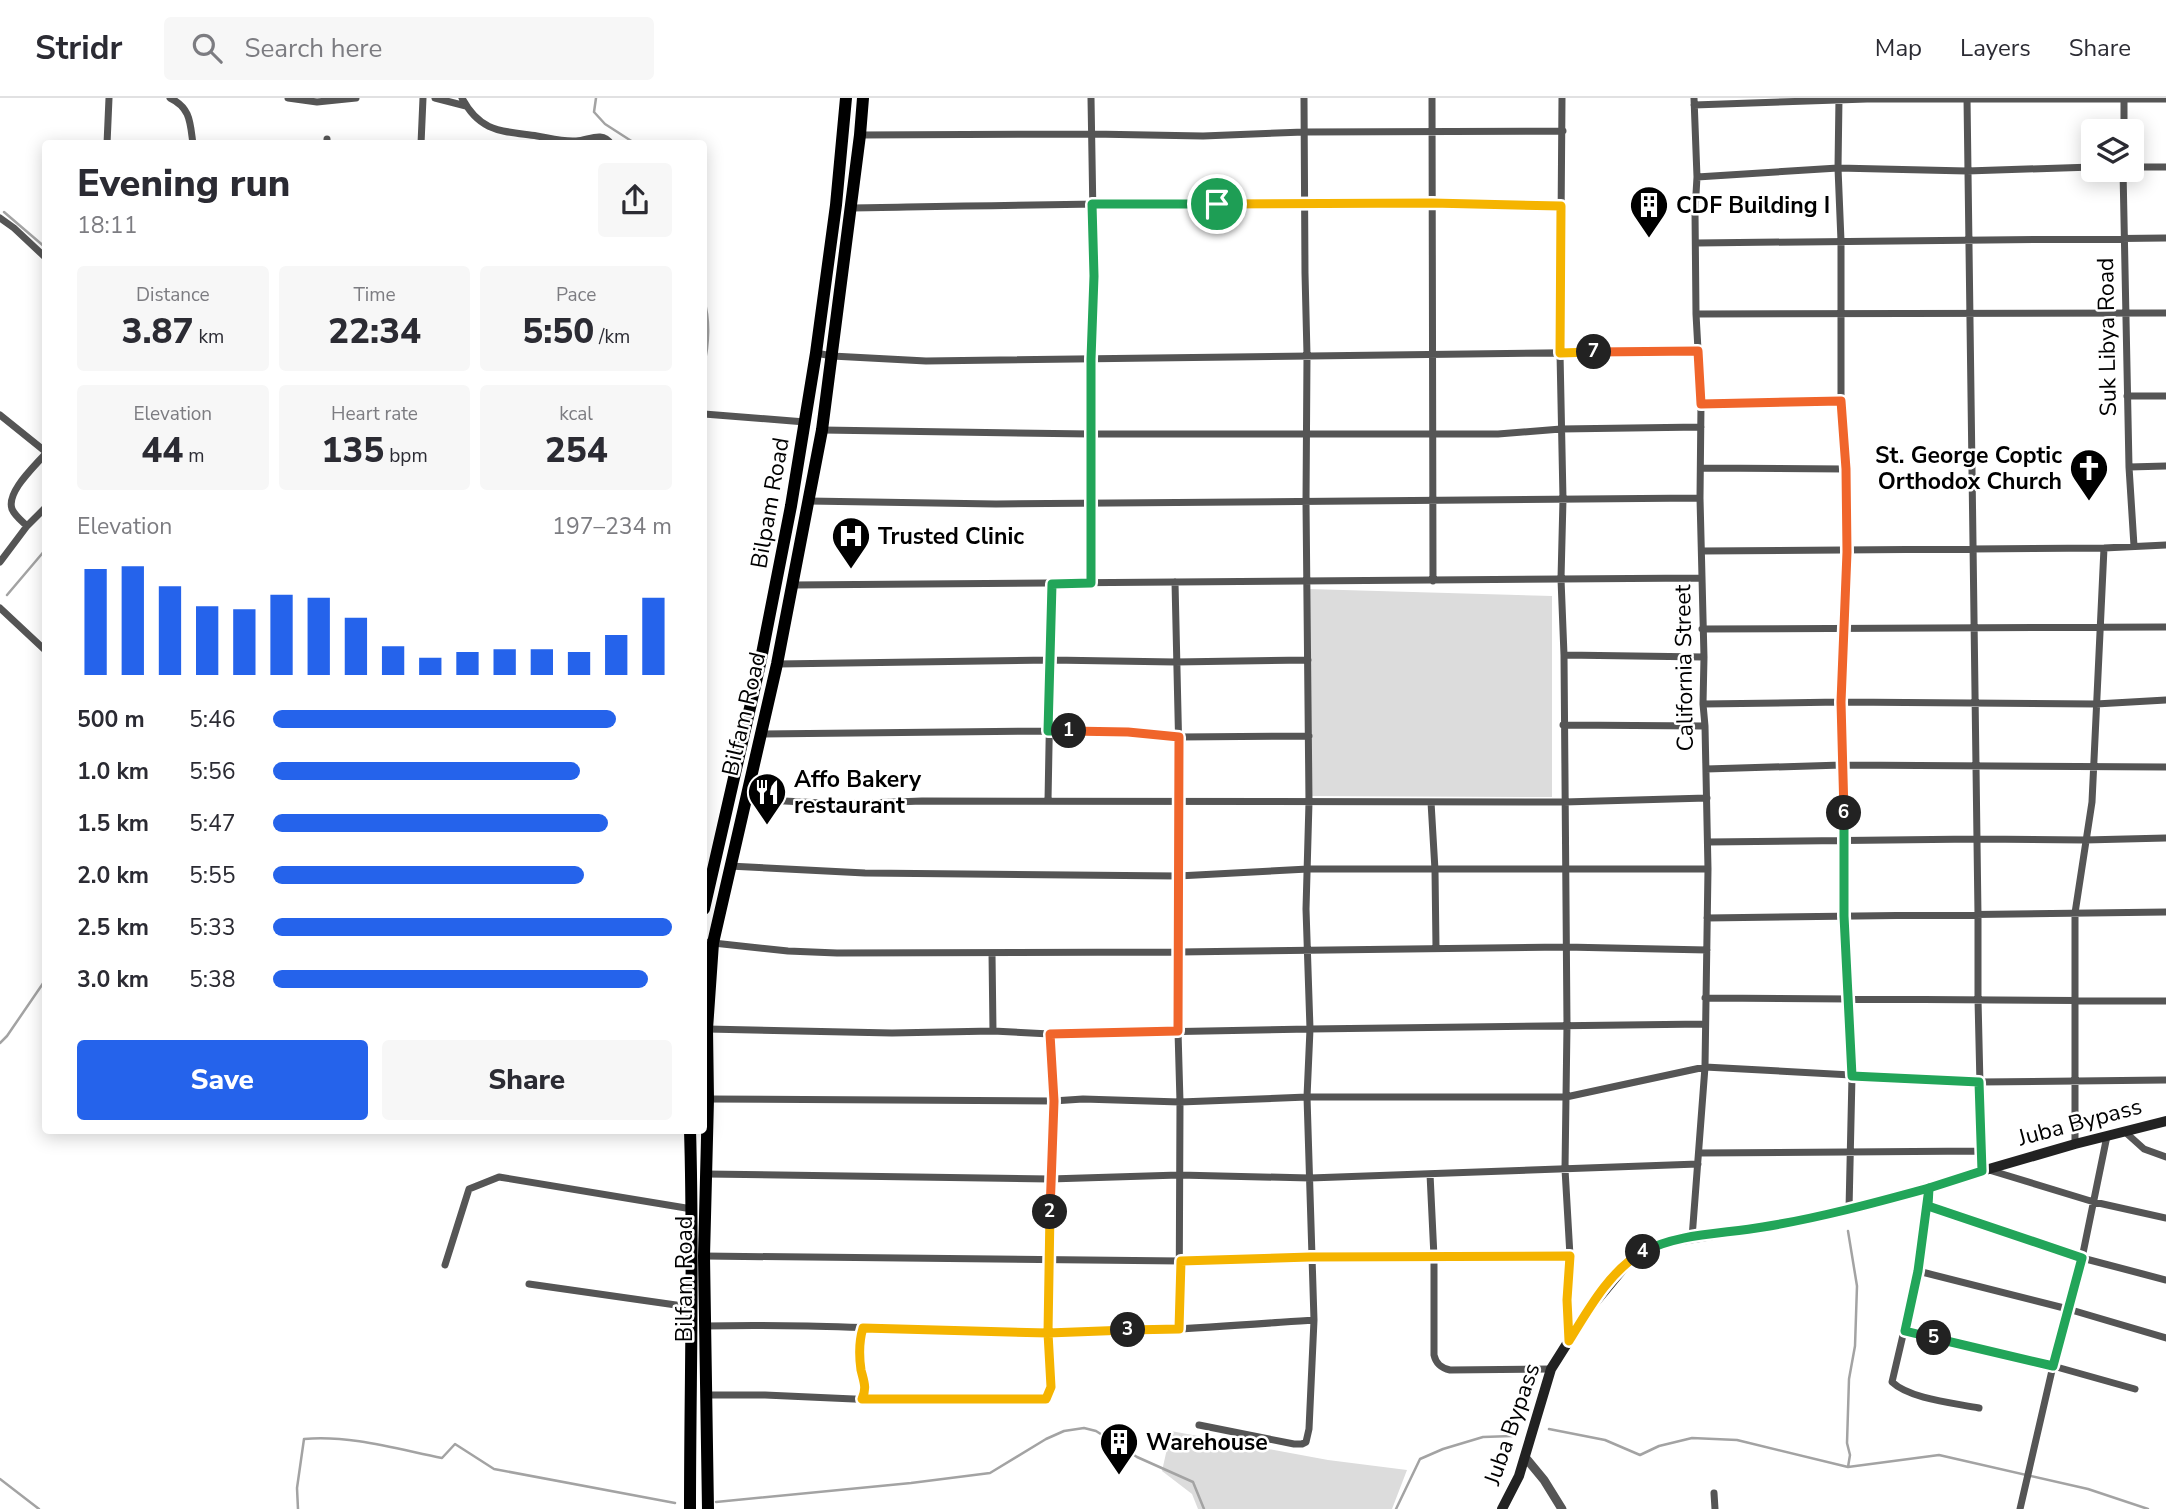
<!DOCTYPE html>
<html lang="en">
<head>
<meta charset="utf-8">
<style>
  :root { --surface:#fff; --page:#f7f7f7; --text:#2b2b33; --muted:#7c7c81; --line:#e1e1e2; --accent:#2563eb }
  body { margin:0; font-family:"Nunito Sans",sans-serif; background:var(--page); color:var(--text); height:100vh; display:flex; flex-direction:column; font-size:26px; white-space:nowrap }
  * { box-sizing:border-box; margin:0 }
  p { font-size:23px; color:var(--muted) }
  .icon { flex:none; width:38px; height:38px; fill:none; stroke:currentColor; stroke-width:2; stroke-linecap:round; stroke-linejoin:round }
  .map { position:relative; flex:1; overflow:hidden }
  .side { position:absolute; left:42px; top:42px; width:665px; height:994px; display:flex; flex-direction:column; background:var(--surface); border-radius:7px; box-shadow:0 4px 18px #0003 }
  .side>* { flex:none }
  .fabs { position:absolute; left:2081px; top:21px; display:grid; gap:14px }
  .fabs a { display:grid; place-items:center; width:63px; height:63px; border-radius:7px; background:var(--surface); box-shadow:0 4px 18px #0003; font-size:35px }
  .pin { position:absolute; display:grid; place-items:center; width:60px; height:60px; color:#fff; margin:-30px; border:4px solid #fff; border-radius:50%; box-shadow:0 2px 7px #0007 }
  .km { position:absolute; width:35px; height:35px; margin:-18px; border-radius:50%; background:#222; color:#fff; font-size:19px; line-height:35px; text-align:center }
  .round { display:grid; place-items:center; flex:none; width:74px; height:74px; border-radius:7px; background:var(--page) }
  .overview { display:flex; align-items:center; justify-content:space-between; height:119px; padding:0 35px }
  h1 { font-size:38px; font-weight:800; line-height:52px }
  .figures { display:grid; grid-template-columns:repeat(3,1fr); gap:10px; height:119px; padding:7px 35px }
  .figures div { display:grid; align-content:center; border-radius:7px; background:var(--page); text-align:center }
  .figures b { font-size:35px; font-weight:800 }
  .figures small { font-size:19px; font-weight:400 }
  .figures p { font-size:19px }
  .chart { height:196px; padding:14px 35px }
  .chart p { display:flex; justify-content:space-between }
  .chart svg { width:100%; height:126px; margin-top:7px; stroke:var(--accent); stroke-width:6 }
  .primary-button { display:flex; gap:14px; margin-top:auto; padding:14px 35px }
  .primary-button a { flex:1; height:80px; border-radius:7px; background:var(--accent); color:#fff; font-size:28px; font-weight:800; line-height:80px; text-align:center }
  .primary-button a+a { background:var(--page); color:var(--text) }
  ul { padding:0 35px; list-style:none; font-size:23px }
  li { display:grid; grid-template-columns:112px 84px 1fr; align-items:center; height:52px }
  li i { height:18px; border-radius:9px; background:var(--accent) }
  header { display:flex; align-items:center; gap:42px; box-sizing:border-box; height:98px; padding:0 35px; background:var(--surface); border-bottom:2px solid var(--line) }
  header strong { font-size:33px }
  nav { display:flex; gap:38px; margin-inline-start:auto; font-size:24px }
  .search { width:490px; height:63px; background:var(--page); display:flex; align-items:center; gap:18px; box-sizing:border-box; padding:0 24px; border-radius:7px; color:var(--muted); font-size:26px }
  .map>svg:first-child { display:block }
</style>
</head>
<body>
<header>
<strong>Stridr</strong>
<div class="search"><svg class="icon" aria-label="search" viewBox="0 0 24 24"><circle cx="10" cy="10" r="6"/><path d="M15 15l6 6"/></svg>Search here</div>
<nav><a>Map</a><a>Layers</a><a>Share</a></nav>
</header>
<div class="map">
<svg width="2166" height="1411" viewBox="0 0 2166 1411">
  <rect width="100%" height="100%" fill="#fff"/>
  <path fill="#dcdcdc" d="M 1308,491 L 1552,498 L 1552,699 L 1309,698 Z
    M 1171,1333 L 1328,1362 L 1407,1372 L 1392,1411 L 1198,1411 L 1192,1396 L 1162,1373 Z"/>
  <g fill="none" stroke-linecap="round" stroke-linejoin="round">
    <path stroke="#a3a3a3" stroke-width="2.5" d="M 596,0 L 594,14 L 605,26 L 636,46
      M 4,114 L 46,150
      M 704,202 C 710,221 709,247 704,266
      M 7,497 L 46,451
      M 0,945 L 7,938 L 46,881
      M 1549,1331 L 1605,1342 L 1640,1357 L 1659,1348 L 1692,1340 L 1737,1342 L 1848,1369 L 1939,1357 L 2088,1391 L 2148,1411
      M 1848,1369 L 1850,1357 L 1847,1345 L 1849,1281 L 1855,1248 L 1857,1188 L 1848,1133
      M 0,1381 L 39,1411
      M 716,1404 L 911,1385 L 990,1375 L 1046,1341 L 1064,1333 L 1084,1330 L 1096,1333 L 1137,1359 L 1193,1384 L 1204,1411
      M 298,1411 L 297,1390 L 304,1341 C 351,1337 397,1351 442,1360 L 455,1346 L 494,1371 L 675,1405
      M 1396,1411 L 1420,1361 L 1443,1351 L 1483,1339 L 1512,1338"/>
    <path stroke="#555" stroke-width="7" d="M 170,0 C 191,10 190,25 193,46
      M 288,0 L 317,4 L 356,0
      M 435,0 L 466,8
      M 462,0 C 480,35 503,33 537,38 C 549,40 563,44 576,43 C 588,43 602,32 611,46
      M 1091,0 L 1094,178 L 1091,261 L 1091,485
      M 1432,0 L 1433,483
      M 1562,0 L 1560,255 L 1563,401 L 1561,481 L 1564,557 L 1567,927 L 1565,1071 L 1570,1158 L 1567,1202 L 1569,1241
      M 1839,0 L 1838,70 L 1841,143 L 1841,303 L 1846,371 L 1847,454 L 1841,604 L 1845,742 L 1844,818 L 1852,978 L 1849,1111
      M 1967,0 L 1978,817 L 1978,901 L 1982,1073
      M 1694,7 L 1867,1 L 2166,1
      M 2124,33 L 2124,0
      M 860,37 L 1092,36 L 1203,38 L 1304,34 L 1563,33
      M 107,46 L 109,0
      M 327,46 L 327,41
      M 421,46 L 423,0
      M 2132,69 L 2166,69
      M 2123,72 L 2129,369 L 2134,448
      M 1697,79 L 1838,70 L 1967,73 L 2093,69
      M 851,110 C 1088,106 1324,101 1561,108
      M 0,120 L 14,130 L 46,160
      M 1697,145 L 2166,140
      M 1696,216 L 2166,215
      M 816,255 L 832,258 L 926,263 L 1698,253
      M 2127,298 L 2166,298
      M 1701,306 L 1841,303
      M 704,316 L 805,324
      M 0,317 L 46,354
      M 822,332 L 1091,336 L 1498,336 L 1561,331 L 1701,329
      M 2129,369 L 2166,368
      M 1701,370 L 1846,371
      M 808,403 L 996,406 L 1700,400
      M 27,428 C 22,423 15,418 12,411 C 6,394 35,368 46,355
      M 1702,453 L 2104,450 L 2166,447
      M 0,464 L 27,428 L 46,409
      M 1175,484 L 1180,703 L 1178,933 L 1180,1004 L 1179,1231
      M 792,487 L 1701,480
      M 0,510 L 46,553
      M 1702,531 L 2166,529
      M 1564,557 L 1704,559
      M 777,566 L 1051,562 L 1175,564 L 1308,562
      M 1703,606 L 1841,604 L 2096,606 L 2166,602
      M 1563,627 L 1705,628
      M 760,636 L 1048,633 L 1128,634 L 1179,639 L 1309,638
      M 1706,671 L 1842,667 L 2166,669
      M 746,701 L 839,706 L 922,703 L 1564,704 L 1707,700
      M 1048,703 L 1052,486
      M 1431,704 L 1435,772 L 1436,850
      M 1708,744 L 1976,741 L 2085,742 L 2166,740
      M 729,768 L 865,775 L 1178,778 L 1308,771 L 1708,771
      M 1707,820 L 2166,814
      M 704,844 L 788,853 L 837,855 L 1179,854 L 1565,849 L 1707,852
      M 992,855 L 993,933
      M 1705,900 L 2166,903
      M 707,931 L 892,935 L 993,933 L 1050,936 L 1310,931 L 1705,926
      M 708,1001 L 1053,1003 L 1083,1001 L 1180,1004 L 1307,999 L 1566,999 L 1705,969 L 1979,984 L 2166,982
      M 2124,1033 L 2144,1051 L 2166,1059
      M 2075,1046 L 2075,815 L 2092,704 L 2104,450
      M 1699,1055 L 1981,1053
      M 1989,1072 L 2094,1104 L 2166,1120
      M 706,1076 L 1050,1081 L 1179,1077 L 1310,1080 L 1698,1066
      M 1430,1076 L 1434,1159 L 1434,1257 C 1436,1266 1441,1270 1450,1272 L 1551,1271
      M 1929,1090 L 1918,1173 L 1892,1284 C 1910,1301 1954,1305 1979,1310
      M 1928,1108 L 2082,1160 L 2166,1182
      M 1692,1140 L 1705,969 L 1708,771 L 1705,628 L 1703,606 L 1704,559 L 1700,400 L 1701,306 L 1696,216 L 1695,113 L 1697,79 L 1694,0
      M 704,1158 L 1181,1163 L 1310,1159 L 1570,1158
      M 445,1167 L 469,1091 L 499,1079 L 692,1111
      M 1918,1173 L 2068,1211 L 2166,1240
      M 529,1186 L 690,1209
      M 705,1228 C 819,1225 933,1234 1047,1235 C 1136,1235 1225,1228 1314,1222
      M 1905,1233 L 2053,1268 L 2135,1291
      M 707,1297 L 765,1297 L 876,1302 L 1047,1301 C 1057,1285 1048,1252 1048,1232 C 1047,1133 1056,1035 1050,936
      M 862,1301 C 866,1290 864,1284 861,1272 C 859,1258 859,1243 863,1230
      M 1199,1327 L 1294,1346 L 1302,1346 L 1306,1344 L 1309,1331 L 1314,1222 L 1307,999 L 1310,931 L 1306,811 L 1309,704 L 1306,404 L 1307,257 L 1305,175 L 1304,0
      M 1714,1395 L 1715,1411
      M 2020,1411 L 2053,1268 L 2082,1160 L 2107,1038"/>
    <path stroke="#555" stroke-width="9" d="M 1525,1359 L 1544,1382 L 1562,1411"/>
    <path stroke="#222" stroke-width="10" d="M 1502,1411 L 1519,1378 L 1551,1271 L 1587,1214 L 1631,1161 L 1649,1151 L 1668,1144 L 1763,1129 L 1858,1109 L 2075,1046 L 2166,1023"/>
    <path stroke="#000" stroke-width="12" d="M 704,811 L 760,566 L 791,408 L 816,255 L 836,107 L 846,0
      M 690,1032 C 694,1159 690,1285 690,1411
      M 708,1411 L 704,1158 L 708,1001 L 707,931 L 713,845 L 777,566 L 822,332 L 860,37 L 863,0"/>
  </g>
  <g fill="none" stroke-linecap="round" stroke-linejoin="round">
    <g stroke="#fff" stroke-width="14">
      <path id="split-1" d="M 1069,633 L 1048,633 L 1052,486 L 1091,485 L 1091,261 L 1094,178 L 1092,106 L 1217,106"/>
    </g>
    <g stroke="#fff" stroke-width="14">
      <path id="split-2" d="M 1050,1114 L 1054,1003 L 1050,936 L 1178,933 L 1179,639 L 1128,634 L 1069,633"/>
    </g>
    <g stroke="#fff" stroke-width="14">
      <path id="split-3" d="M 1050,1114 L 1048,1235 L 1051,1289 L 1046,1301 L 862,1301 C 867,1290 864,1284 861,1272 C 859,1258 859,1243 863,1230 L 1048,1235 L 1128,1232"/>
    </g>
    <g stroke="#fff" stroke-width="14">
      <path id="split-4" d="M 1128,1232 L 1179,1231 L 1181,1163 L 1310,1159 L 1570,1158 L 1567,1202 L 1569,1243 C 1588,1212 1610,1172 1643,1154"/>
    </g>
    <g stroke="#fff" stroke-width="14">
      <path id="split-5" d="M 1643,1154 C 1678,1135 1724,1136 1763,1129 C 1819,1120 1874,1105 1929,1090 L 1928,1108 L 2082,1160 L 2053,1268 L 1934,1240"/>
    </g>
    <g stroke="#fff" stroke-width="14">
      <path id="split-6" d="M 1844,715 L 1844,818 L 1852,978 L 1979,984 L 1982,1073 L 1929,1090 L 1918,1173 L 1905,1233 L 1934,1240"/>
    </g>
    <g stroke="#fff" stroke-width="14">
      <path id="split-7" d="M 1594,254 L 1698,253 L 1701,306 L 1841,303 L 1846,371 L 1847,454 L 1841,604 L 1844,715"/>
    </g>
    <g stroke="#fff" stroke-width="14">
      <path id="split-8" d="M 1217,106 L 1432,105 L 1561,108 L 1560,255 L 1594,254"/>
    </g>
    <use href="#split-1" stroke="#22a559" stroke-width="9"/>
    <use href="#split-2" stroke="#f0652b" stroke-width="9"/>
    <use href="#split-3" stroke="#f5b400" stroke-width="9"/>
    <use href="#split-4" stroke="#f5b400" stroke-width="9"/>
    <use href="#split-5" stroke="#22a559" stroke-width="9"/>
    <use href="#split-6" stroke="#22a559" stroke-width="9"/>
    <use href="#split-7" stroke="#f0652b" stroke-width="9"/>
    <use href="#split-8" stroke="#f5b400" stroke-width="9"/>
  </g>
  <defs>
    <g id="building-pin" transform="scale(2.0125)"><path d="M0 17L-7.5 6A9.5 9.5 0 1 1 7.5 6Z" fill="#000" stroke="#fff"/><path d="M-4-6H4V6H1V3H-1V6H-4ZM-2.5-4.3h1.7v1.8h-1.7ZM.8-4.3h1.7v1.8H.8ZM-2.5-1h1.7V.8h-1.7ZM.8-1h1.7V.8H.8Z" fill="#fff"/></g>
    <g id="church-pin" transform="scale(2.0125)"><path d="M0 17L-7.5 6A9.5 9.5 0 1 1 7.5 6Z" fill="#000" stroke="#fff"/><path d="M-1.2-6h2.4v3.5h3.3v2.4h-3.3V6h-2.4V-.1h-3.3v-2.4h3.3Z" fill="#fff"/></g>
    <g id="hospital-pin" transform="scale(2.0125)"><path d="M0 17L-7.5 6A9.5 9.5 0 1 1 7.5 6Z" fill="#000" stroke="#fff"/><path d="M-5-5h3v3.5h4V-5h3V5h-3V1.5h-4V5h-3Z" fill="#fff"/></g>
    <g id="restaurant-pin" transform="scale(2.0125)"><path d="M0 17L-7.5 6A9.5 9.5 0 1 1 7.5 6Z" fill="#000" stroke="#fff"/><path d="M-5-6h1v4h1v-4h1v4h1v-4h1v5L-1.5 .5V6h-2V.5L-5-1ZM5-6V6H3V1.5H1.5Q1.5-4 5-6Z" fill="#fff"/></g>
  </defs>
  <g fill-rule="evenodd">
    <use href="#building-pin" x="1649" y="107"/>
    <use href="#church-pin" x="2089" y="370"/>
    <use href="#hospital-pin" x="851" y="438"/>
    <use href="#restaurant-pin" x="767" y="694"/>
    <use href="#building-pin" x="1119" y="1344"/>
  </g>
  <g text-anchor="middle" dominant-baseline="central" stroke-width="5" stroke-linejoin="round" paint-order="stroke">
    <g font-size="23" font-weight="bold" fill="#000" stroke="#fff" text-anchor="start">
      <text x="1676" y="107">CDF Building I</text>
      <text x="2062" y="357" text-anchor="end">St. George Coptic<tspan x="2062" dy="26">Orthodox Church</tspan></text>
      <text x="878" y="438">Trusted Clinic</text>
      <text x="794" y="681">Affo Bakery<tspan x="794" dy="26">restaurant</tspan></text>
      <text x="1146" y="1344">Warehouse</text>
    </g>
    <g font-size="23" fill="#000" stroke="#fff">
      <text transform="translate(2107 239) rotate(-91)">Suk Libya Road</text>
      <text transform="translate(770 405) rotate(-80)">Bilpam Road</text>
      <text transform="translate(1684 570) rotate(-91)">California Street</text>
      <text transform="translate(744 616) rotate(-77)">Bilfam Road</text>
      <text transform="translate(2080 1024) rotate(-15)">Juba Bypass</text>
      <text transform="translate(684 1181) rotate(-90)">Bilfam Road</text>
      <text transform="translate(1512 1326) rotate(-71)">Juba Bypass</text>
    </g>
  </g>
</svg>
<div class="fabs">
<a><svg class="icon" aria-label="layers" viewBox="0 0 24 24"><path d="M12 4l9 5-9 5-9-5zM3 14l9 5 9-5"/></svg></a>
</div>
<div class="pin" style="left:1217px;top:106px;background:#1e9e55"><svg class="icon" aria-label="arrive" viewBox="0 0 24 24"><path d="M6 21V4h12l-3 4 3 4H6"/></svg></div>
<b class="km" style="left:1069px;top:633px">1</b>
<b class="km" style="left:1050px;top:1114px">2</b>
<b class="km" style="left:1128px;top:1232px">3</b>
<b class="km" style="left:1643px;top:1154px">4</b>
<b class="km" style="left:1934px;top:1240px">5</b>
<b class="km" style="left:1844px;top:715px">6</b>
<b class="km" style="left:1594px;top:254px">7</b>
<section class="side">
<div class="overview"><div><h1>Evening run</h1><p>18:11</p></div><a class="round"><svg class="icon" aria-label="share" viewBox="0 0 24 24"><path d="M12 15V3M7 8l5-5 5 5M5 13v7h14v-7"/></svg></a></div>
<div class="figures">
<div><p>Distance</p><b>3.87<small> km</small></b></div>
<div><p>Time</p><b>22:34</b></div>
<div><p>Pace</p><b>5:50<small> /km</small></b></div>
</div>
<div class="figures">
<div><p>Elevation</p><b>44<small> m</small></b></div>
<div><p>Heart rate</p><b>135<small> bpm</small></b></div>
<div><p>kcal</p><b>254</b></div>
</div>
<div class="chart"><p><span>Elevation</span>197–234 m</p>
<svg viewBox="0 0 160 44" preserveAspectRatio="none"><path d="M5 44V7M15 44V6M25 44V13M35 44V20M45 44V21M55 44V16M65 44V17M75 44V24M85 44V34M95 44V38M105 44V36M115 44V35M125 44V35M135 44V36M145 44V30M155 44V17"/></svg>
</div>
<ul>
<li><b>500 m</b>5:46<i style="width:86%"></i></li>
<li><b>1.0 km</b>5:56<i style="width:77%"></i></li>
<li><b>1.5 km</b>5:47<i style="width:84%"></i></li>
<li><b>2.0 km</b>5:55<i style="width:78%"></i></li>
<li><b>2.5 km</b>5:33<i style="width:100%"></i></li>
<li><b>3.0 km</b>5:38<i style="width:94%"></i></li>
</ul>
<div class="primary-button"><a>Save</a><a>Share</a></div>
</section>
</div>
</body>
</html>
